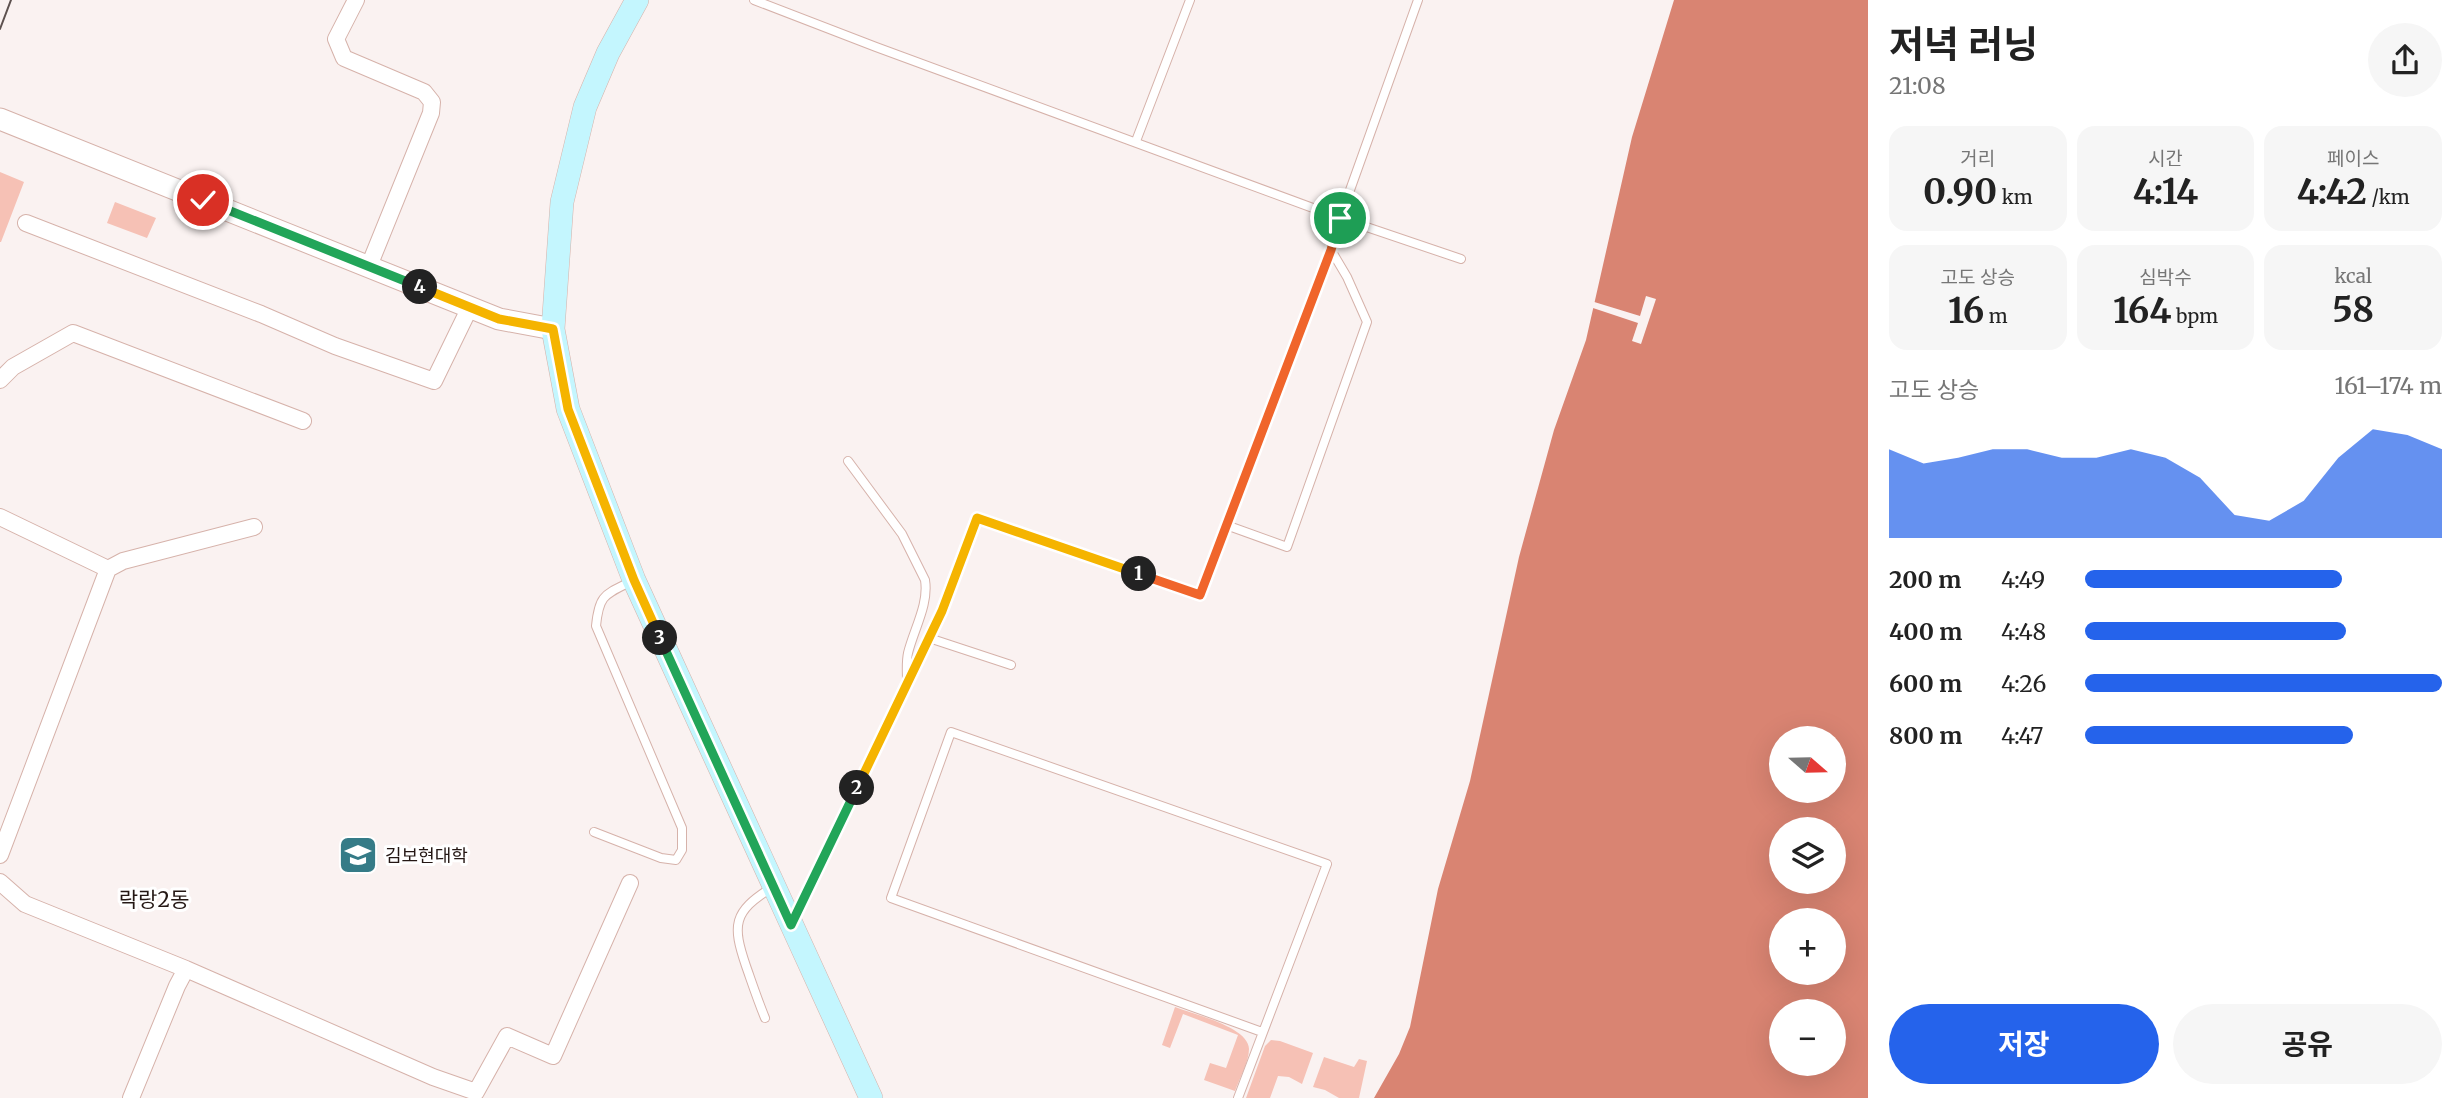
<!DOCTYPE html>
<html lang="ko">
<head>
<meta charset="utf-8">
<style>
  :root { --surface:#fff; --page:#f6f6f6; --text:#222; --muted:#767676; --accent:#2563eb }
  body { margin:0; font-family:Merriweather,"Noto Sans KR",serif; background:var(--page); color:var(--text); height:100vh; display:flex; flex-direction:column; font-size:26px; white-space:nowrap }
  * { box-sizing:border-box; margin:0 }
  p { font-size:23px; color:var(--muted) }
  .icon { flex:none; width:38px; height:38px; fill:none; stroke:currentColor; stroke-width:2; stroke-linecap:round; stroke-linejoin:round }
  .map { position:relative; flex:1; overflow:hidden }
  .details { display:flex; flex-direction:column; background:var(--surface); width:595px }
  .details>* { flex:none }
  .needle { width:46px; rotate:110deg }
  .fabs { position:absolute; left:1769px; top:726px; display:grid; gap:14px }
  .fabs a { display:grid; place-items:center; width:77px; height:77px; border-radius:50%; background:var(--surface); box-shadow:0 7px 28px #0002; font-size:35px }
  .pin { position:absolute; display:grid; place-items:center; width:60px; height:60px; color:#fff; margin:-30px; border:4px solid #fff; border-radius:50%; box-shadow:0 2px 7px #0007 }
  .km { position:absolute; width:35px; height:35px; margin:-18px; border-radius:50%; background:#222; color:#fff; font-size:19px; line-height:35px; text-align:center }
  .round { display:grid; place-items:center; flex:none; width:74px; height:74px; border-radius:37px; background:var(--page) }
  .headline { display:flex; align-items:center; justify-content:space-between; height:119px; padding:0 21px }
  h1 { font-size:38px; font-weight:700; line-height:52px }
  .metrics { display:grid; grid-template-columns:repeat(3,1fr); gap:10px; height:119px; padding:7px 21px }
  .metrics div { display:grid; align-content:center; border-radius:18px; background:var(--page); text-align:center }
  .metrics b { font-size:35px; font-weight:700 }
  .metrics small { font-size:19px; font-weight:400 }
  .metrics p { font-size:19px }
  .chart { height:196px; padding:14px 21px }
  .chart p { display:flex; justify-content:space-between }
  .chart svg { width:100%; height:126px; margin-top:7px; fill:var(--accent); opacity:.7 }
  .button { display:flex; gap:14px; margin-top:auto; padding:14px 21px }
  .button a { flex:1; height:80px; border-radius:42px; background:var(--accent); color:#fff; font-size:28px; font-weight:700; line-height:80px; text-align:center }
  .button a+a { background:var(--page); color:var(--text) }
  ul { padding:0 21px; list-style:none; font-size:23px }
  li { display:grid; grid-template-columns:112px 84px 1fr; align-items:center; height:52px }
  li i { height:18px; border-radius:9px; background:var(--accent) }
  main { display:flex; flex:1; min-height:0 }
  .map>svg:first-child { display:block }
</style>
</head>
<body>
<main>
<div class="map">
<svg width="1868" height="1098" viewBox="0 0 1868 1098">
  <rect width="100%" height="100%" fill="#faf2f1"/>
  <path fill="#f6c1b5" d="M 0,172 L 24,182 L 1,242 L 0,242 Z
    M 115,202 L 156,218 L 147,238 L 107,223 Z
    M 1175,1007 C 1193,1014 1249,1027 1249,1049 C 1249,1062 1239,1079 1235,1091 L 1204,1080 L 1210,1063 L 1226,1068 L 1238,1035 L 1183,1014 L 1170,1048 L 1162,1045 Z
    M 1271,1040 L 1280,1041 L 1313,1053 L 1302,1084 L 1289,1077 L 1278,1076 L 1270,1098 L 1246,1098 L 1265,1046 Z
    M 1324,1057 L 1354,1067 L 1359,1059 L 1367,1061 L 1359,1098 L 1339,1098 L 1325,1090 L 1313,1087 Z"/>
  <path fill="#d98472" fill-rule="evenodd" d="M 1674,0 L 1868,0 L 1868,1098 L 1374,1098 L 1399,1054 L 1410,1027 L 1438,889 L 1470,781 L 1519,557 L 1554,430 L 1586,340 L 1632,137 ZM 1782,738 L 1834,738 L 1834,791 L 1782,791 ZM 1782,830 L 1834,830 L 1834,882 L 1782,882 ZM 1782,920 L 1834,920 L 1834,973 L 1782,973 ZM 1782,1012 L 1834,1012 L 1834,1064 L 1782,1064 Z"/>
  <path fill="#faf2f1" d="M 1646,296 L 1656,299 L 1641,344 L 1632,341 L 1638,323 L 1590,307 L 1591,301 L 1640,316 Z"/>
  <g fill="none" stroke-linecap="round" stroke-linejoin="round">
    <g stroke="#d6b2aa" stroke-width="10">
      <path id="service" d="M 754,0 L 876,47 L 1340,218 L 1461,259
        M 1136,141 L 1190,0
        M 848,461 L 902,534 L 925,580 C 929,604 914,629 908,653 C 906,662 907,672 907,681
        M 1226,525 L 1287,547 L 1367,322 L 1347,277 L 1331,250
        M 929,638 L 942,611 L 977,518 L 1200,595 L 1331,250 L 1340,218 L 1418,0
        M 594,832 L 661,858 L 676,860 L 682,850 L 682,828 L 596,626 C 599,595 604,595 632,581
        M 794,919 L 929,638 L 1011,665
        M 765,1018 C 758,1001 752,983 746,966 C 732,925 733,912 771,888
        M 1238,1098 L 1327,864 L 951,732 L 891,898 L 1262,1032"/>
    </g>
    <g stroke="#d6b2aa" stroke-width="18">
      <path id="minor" d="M 356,0 L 336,39 L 344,58 L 424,92 L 432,102 L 431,113 L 369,266
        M 26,223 L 261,314 L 335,346 L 434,381 L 470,307
        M 0,380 L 13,367 L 73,333 L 303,421
        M 0,517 L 108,569 L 0,855
        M 108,569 L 123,561 L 254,527
        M 0,882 L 25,904 L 186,969 L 433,1077 L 476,1092 L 507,1036 L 553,1056 L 630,883
        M 131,1098 L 177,986 L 186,969"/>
    </g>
    <g stroke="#d6b2aa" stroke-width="23">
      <path id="tertiary" d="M 0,119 L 499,319 L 553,329"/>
    </g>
    <g stroke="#d6b2aa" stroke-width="24">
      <path id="secondary" d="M 637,0 L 608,53 L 585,107 L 562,202 L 553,329 L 568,409 L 634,580 L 871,1098"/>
    </g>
    <use href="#service" stroke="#fff" stroke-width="8"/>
    <use href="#minor" stroke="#fff" stroke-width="16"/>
    <use href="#tertiary" stroke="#fff" stroke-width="21"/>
    <use href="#secondary" stroke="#c4f6fe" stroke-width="23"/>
    <path stroke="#5d514f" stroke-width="2" d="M 0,29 L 11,0"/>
  </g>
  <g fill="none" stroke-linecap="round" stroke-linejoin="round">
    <g stroke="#fff" stroke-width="14">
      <path id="split-1" d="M 1139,574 L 1200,595 L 1331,250 L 1340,218"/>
    </g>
    <g stroke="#fff" stroke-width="14">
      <path id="split-2" d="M 857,788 L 942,611 L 977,518 L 1139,574"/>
    </g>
    <g stroke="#fff" stroke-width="14">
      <path id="split-3" d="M 660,638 L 791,925 L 857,788"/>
    </g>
    <g stroke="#fff" stroke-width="14">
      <path id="split-4" d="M 420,287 L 499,319 L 553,329 L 568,409 L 634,580 L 660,638"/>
    </g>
    <g stroke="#fff" stroke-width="14">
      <path id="split-5" d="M 203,200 L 420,287"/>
    </g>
    <use href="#split-1" stroke="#f0652b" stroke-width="9"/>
    <use href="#split-2" stroke="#f5b400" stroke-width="9"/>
    <use href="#split-3" stroke="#22a559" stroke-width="9"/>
    <use href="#split-4" stroke="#f5b400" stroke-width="9"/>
    <use href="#split-5" stroke="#22a559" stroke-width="9"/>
  </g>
  <defs>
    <g id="university-square" transform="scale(2.0125)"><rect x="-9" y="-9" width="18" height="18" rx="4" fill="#357b87" stroke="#fff"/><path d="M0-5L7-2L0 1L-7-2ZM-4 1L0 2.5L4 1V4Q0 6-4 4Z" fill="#fff"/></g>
  </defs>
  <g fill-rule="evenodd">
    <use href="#university-square" x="358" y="855"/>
  </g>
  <g text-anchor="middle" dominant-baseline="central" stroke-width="6" stroke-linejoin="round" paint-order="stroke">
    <g font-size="18" fill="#241714" stroke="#fff" text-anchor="start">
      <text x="385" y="855">김보현대학</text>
    </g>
    <g font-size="21" fill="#241714" stroke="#fff">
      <text x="154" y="899">락랑2동</text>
    </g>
  </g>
</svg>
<div class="fabs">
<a><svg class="needle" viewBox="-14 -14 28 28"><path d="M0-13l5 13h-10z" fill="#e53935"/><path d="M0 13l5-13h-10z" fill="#767676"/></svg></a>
<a><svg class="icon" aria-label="layers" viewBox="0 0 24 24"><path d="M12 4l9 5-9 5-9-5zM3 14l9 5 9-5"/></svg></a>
<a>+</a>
<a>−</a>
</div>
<div class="pin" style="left:1340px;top:218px;background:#1e9e55"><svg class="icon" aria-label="arrive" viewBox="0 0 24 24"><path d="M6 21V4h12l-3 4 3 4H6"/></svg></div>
<div class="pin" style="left:203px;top:200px;background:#d93025"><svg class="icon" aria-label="check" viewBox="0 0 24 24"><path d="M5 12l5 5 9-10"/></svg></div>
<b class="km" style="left:1139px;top:574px">1</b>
<b class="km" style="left:857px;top:788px">2</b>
<b class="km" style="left:660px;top:638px">3</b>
<b class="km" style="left:420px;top:287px">4</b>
</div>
<section class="details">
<div class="headline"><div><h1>저녁 러닝</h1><p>21:08</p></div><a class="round"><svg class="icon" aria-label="share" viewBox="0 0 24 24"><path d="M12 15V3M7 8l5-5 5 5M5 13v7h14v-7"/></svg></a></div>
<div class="metrics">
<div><p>거리</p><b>0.90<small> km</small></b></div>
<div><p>시간</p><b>4:14</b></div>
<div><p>페이스</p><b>4:42<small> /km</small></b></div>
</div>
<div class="metrics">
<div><p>고도 상승</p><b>16<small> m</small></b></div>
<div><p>심박수</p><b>164<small> bpm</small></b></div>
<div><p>kcal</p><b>58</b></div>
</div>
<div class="chart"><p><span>고도 상승</span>161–174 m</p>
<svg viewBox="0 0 160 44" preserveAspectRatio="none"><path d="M0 44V13L10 18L20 16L30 13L40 13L50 16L60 16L70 13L80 16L90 23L100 36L110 38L120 31L130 16L140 6L150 8L160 13V44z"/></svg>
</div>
<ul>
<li><b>200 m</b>4:49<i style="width:72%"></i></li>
<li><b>400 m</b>4:48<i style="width:73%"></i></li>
<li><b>600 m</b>4:26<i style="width:100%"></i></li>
<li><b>800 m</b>4:47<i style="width:75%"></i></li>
</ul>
<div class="button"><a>저장</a><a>공유</a></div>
</section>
</main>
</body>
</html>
